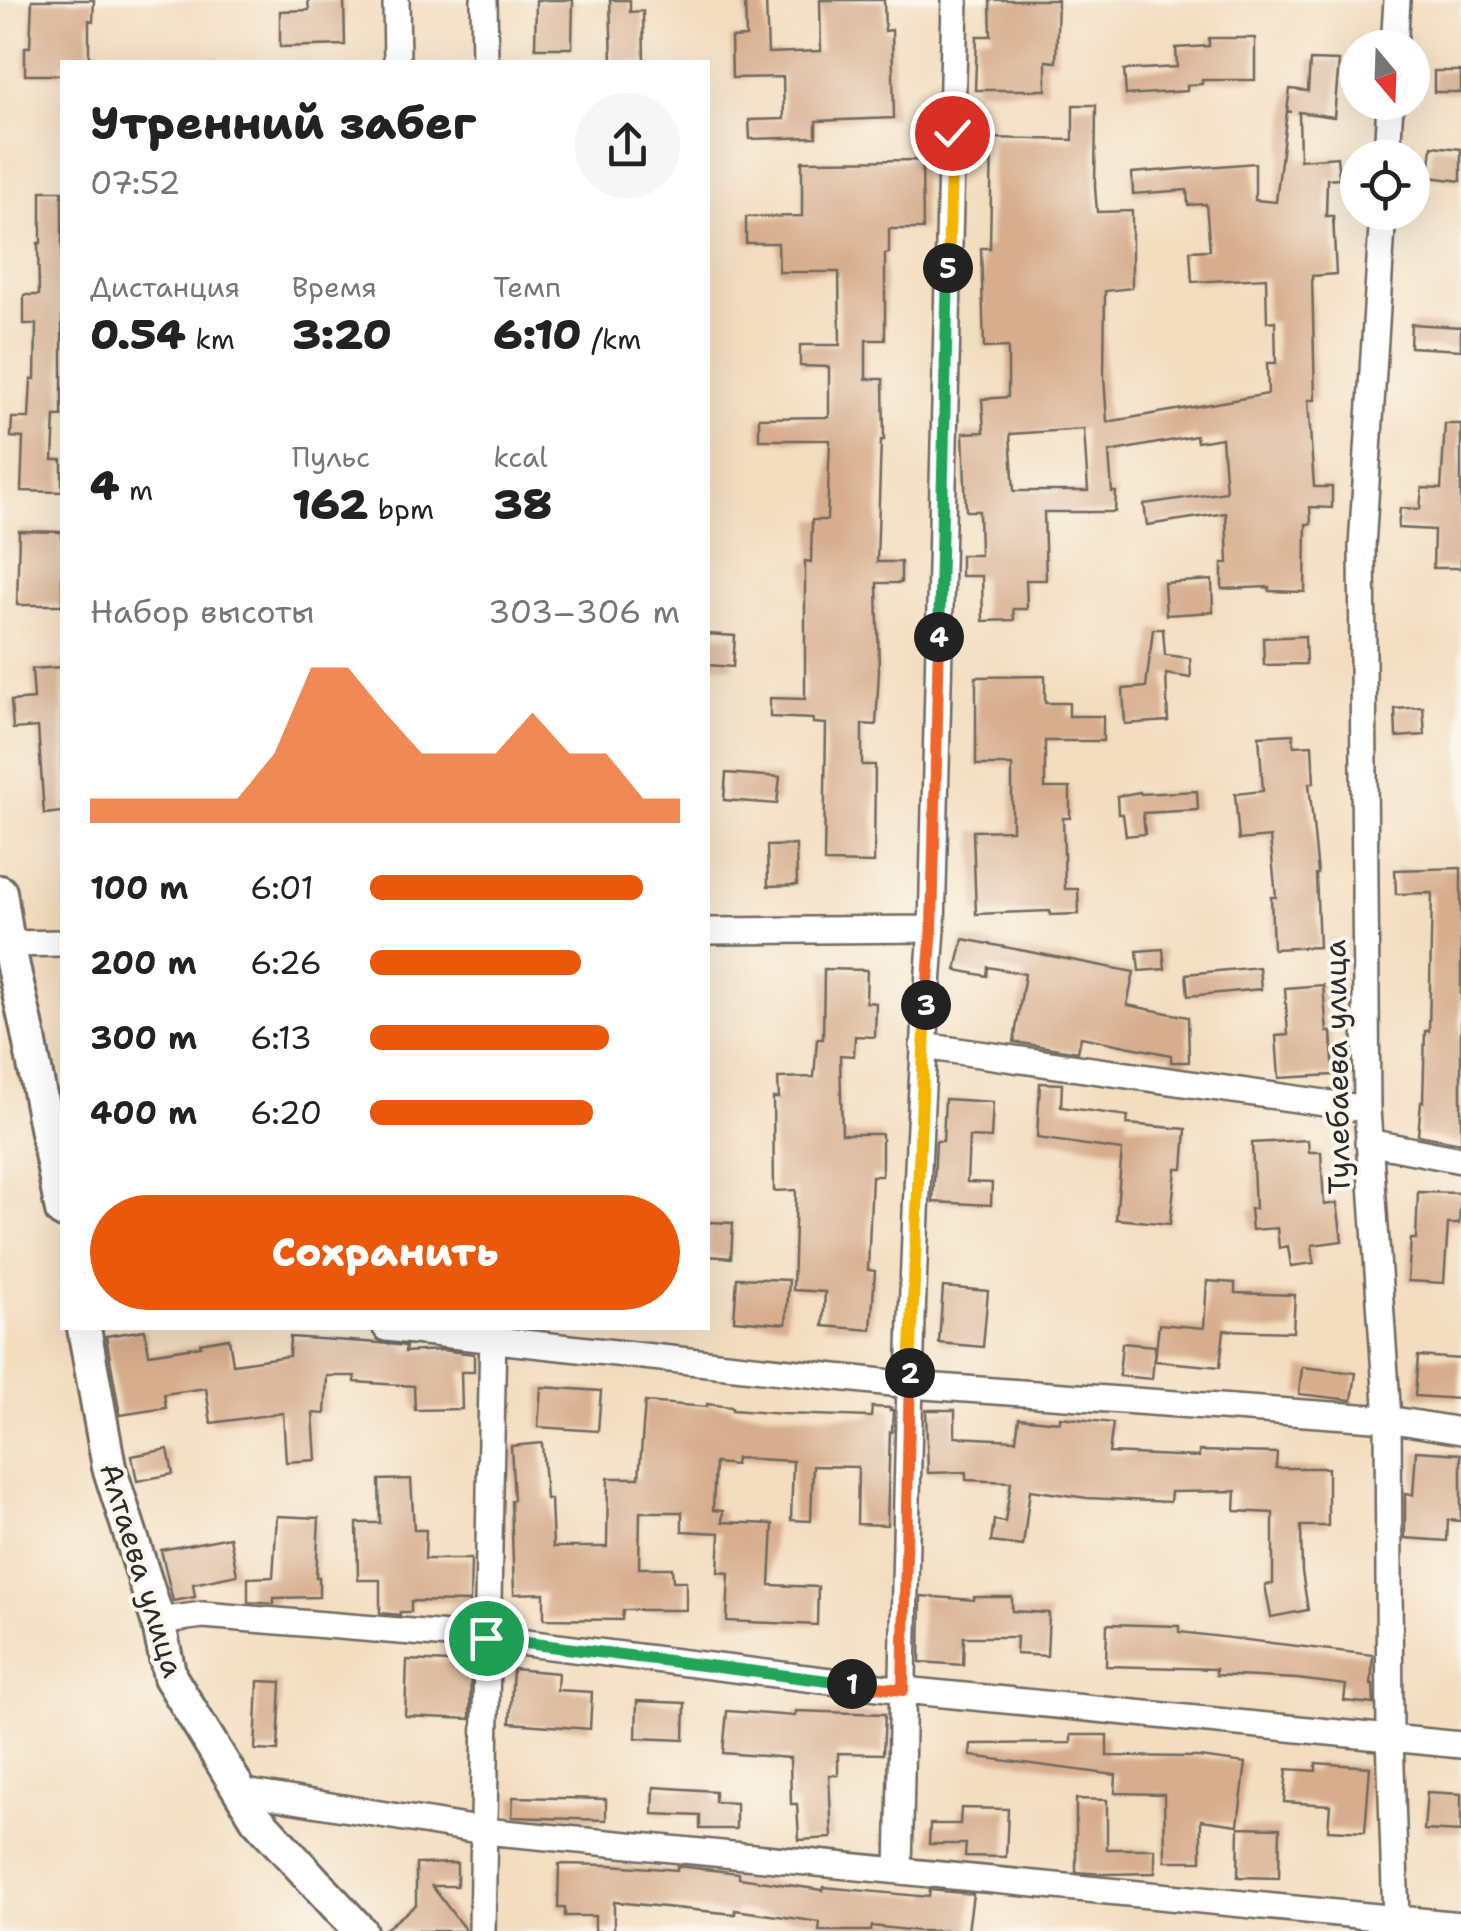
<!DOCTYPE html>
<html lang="ru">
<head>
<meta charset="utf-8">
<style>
  :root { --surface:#fff; --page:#f6f6f6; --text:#222; --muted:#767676; --accent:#ea580c }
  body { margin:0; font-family:"Shantell Sans",sans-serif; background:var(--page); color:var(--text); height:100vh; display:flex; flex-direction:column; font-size:38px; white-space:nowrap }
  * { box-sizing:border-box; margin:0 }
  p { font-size:32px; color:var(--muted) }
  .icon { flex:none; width:55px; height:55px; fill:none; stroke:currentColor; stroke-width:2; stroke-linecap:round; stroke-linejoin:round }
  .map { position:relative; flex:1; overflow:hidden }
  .panel { position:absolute; left:60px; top:60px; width:650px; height:1270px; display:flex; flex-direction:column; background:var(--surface); border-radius:0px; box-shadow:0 10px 40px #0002 }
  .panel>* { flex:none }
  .needle { width:65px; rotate:161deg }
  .fabs { position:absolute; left:1340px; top:30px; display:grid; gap:20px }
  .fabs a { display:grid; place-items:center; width:90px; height:90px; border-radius:50%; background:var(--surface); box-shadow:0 10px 40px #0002; font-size:50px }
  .pin { position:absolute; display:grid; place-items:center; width:85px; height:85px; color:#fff; margin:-42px; border:5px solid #fff; border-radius:50%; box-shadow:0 2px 10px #0007 }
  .km { position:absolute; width:50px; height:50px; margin:-25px; border-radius:50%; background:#222; color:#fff; font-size:28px; line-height:50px; text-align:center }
  .round { display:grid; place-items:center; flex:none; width:105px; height:105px; border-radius:52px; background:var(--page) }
  .head { display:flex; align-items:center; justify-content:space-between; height:170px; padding:0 30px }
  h1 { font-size:45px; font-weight:800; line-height:75px }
  .figures { display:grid; grid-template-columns:repeat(3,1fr); gap:15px; height:170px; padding:10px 30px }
  .figures div { display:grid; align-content:center }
  .figures b { font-size:42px; font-weight:800 }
  .figures small { font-size:28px; font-weight:400 }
  .figures p { font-size:28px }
  .chart { height:280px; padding:20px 30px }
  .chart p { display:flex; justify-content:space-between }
  .chart svg { width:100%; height:180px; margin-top:10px; fill:var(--accent); opacity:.7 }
  .primary-button { display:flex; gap:20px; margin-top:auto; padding:20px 30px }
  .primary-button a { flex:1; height:115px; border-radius:60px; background:var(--accent); color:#fff; font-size:40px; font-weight:800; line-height:115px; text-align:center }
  ul { padding:0 30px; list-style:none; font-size:32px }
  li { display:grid; grid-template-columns:160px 120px 1fr; align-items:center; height:75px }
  li i { height:25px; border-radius:12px; background:var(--accent) }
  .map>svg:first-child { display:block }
</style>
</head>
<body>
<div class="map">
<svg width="1461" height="1931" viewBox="0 0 1461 1931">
  <rect width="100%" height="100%" fill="#fbf7ec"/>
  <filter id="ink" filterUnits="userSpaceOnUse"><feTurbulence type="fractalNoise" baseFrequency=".01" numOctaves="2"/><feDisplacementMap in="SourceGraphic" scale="20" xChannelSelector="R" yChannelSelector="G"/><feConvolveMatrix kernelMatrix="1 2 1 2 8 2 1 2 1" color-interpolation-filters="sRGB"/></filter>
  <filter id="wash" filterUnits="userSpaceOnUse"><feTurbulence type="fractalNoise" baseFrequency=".0048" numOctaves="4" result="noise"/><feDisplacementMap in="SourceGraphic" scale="40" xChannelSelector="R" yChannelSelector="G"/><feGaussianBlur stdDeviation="2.25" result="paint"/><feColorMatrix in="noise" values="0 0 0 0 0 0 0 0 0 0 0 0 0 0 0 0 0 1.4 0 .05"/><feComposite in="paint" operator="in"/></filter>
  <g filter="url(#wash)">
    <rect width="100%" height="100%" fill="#f3ddbf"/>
    <g id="blocks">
      <path fill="#d7ad8d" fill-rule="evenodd" d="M 32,0 L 94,0 L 93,21 L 89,20 L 89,62 L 62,62 L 62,75 L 25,75 L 25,47 L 30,47 Z
        M 308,0 L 344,0 L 345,45 L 280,47 L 280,11 L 309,10 Z
        M 536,0 L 573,0 L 572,48 L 535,48 Z
        M 610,0 L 630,0 L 630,12 L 643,11 L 644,62 L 612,62 Z
        M 745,0 L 766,0 L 768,53 L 821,51 L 820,0 L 884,0 L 885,31 L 892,30 L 894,118 L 816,121 L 816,137 L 750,139 L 749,120 L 784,119 L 783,77 L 732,78 L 731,38 L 746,37 Z
        M 990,0 L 1058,0 L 1056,62 L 1046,61 L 1046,90 L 975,90 L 977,36 L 991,36 Z
        M 1209,38 L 1255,38 L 1255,80 L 1202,80 L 1202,84 L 1187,85 L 1187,91 L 1126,95 L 1124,70 L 1177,67 L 1176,48 L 1209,46 Z
        M 1310,60 L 1339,61 L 1336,94 L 1334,117 L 1299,112 L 1300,160 L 1337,157 L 1339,178 L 1327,179 L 1326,216 L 1333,216 L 1336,274 L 1312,276 L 1315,400 L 1308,400 L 1314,487 L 1332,487 L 1332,508 L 1310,507 L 1311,524 L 1306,524 L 1305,592 L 1269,591 L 1269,587 L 1222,589 L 1222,563 L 1228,563 L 1226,513 L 1147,525 L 1144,504 L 1226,492 L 1222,438 L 1197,442 L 1196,436 L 1109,452 L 1112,492 L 1116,492 L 1115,512 L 1044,512 L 1046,580 L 1026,580 L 1027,609 L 1013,609 L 1014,620 L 983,621 L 982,576 L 961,576 L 961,555 L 980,555 L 979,511 L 966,511 L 963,433 L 984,432 L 982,399 L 1008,397 L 1008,347 L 984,348 L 981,248 L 990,248 L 992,138 L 1073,140 L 1073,105 L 1096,105 L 1095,187 L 1097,212 L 1132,211 L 1132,288 L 1105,291 L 1104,376 L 1107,422 L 1268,394 L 1267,363 L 1276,363 L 1275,321 L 1267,322 L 1266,278 L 1192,282 L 1190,251 L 1210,250 L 1206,204 L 1188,205 L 1187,190 L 1133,194 L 1132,173 L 1255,163 L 1255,200 L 1276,202 L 1287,111 L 1292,112 L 1287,111 L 1290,89 L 1308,91 ZM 1084,429 L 1088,491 L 1014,491 L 1010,434 Z
        M 1434,71 L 1461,71 L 1461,92 L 1434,92 Z
        M 1432,146 L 1461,149 L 1461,181 L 1429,177 Z
        M 922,160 L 923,229 L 889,229 L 889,253 L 885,254 L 885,340 L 866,340 L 866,379 L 883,379 L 884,440 L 881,440 L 877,562 L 901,562 L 901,583 L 877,583 L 879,671 L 876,725 L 862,724 L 862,765 L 875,765 L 874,863 L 824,862 L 826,724 L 813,723 L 813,719 L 770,717 L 770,698 L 805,699 L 805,561 L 811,562 L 812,520 L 827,520 L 830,440 L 759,440 L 759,418 L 829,417 L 829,367 L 800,366 L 800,345 L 840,345 L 839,272 L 779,272 L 778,243 L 746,243 L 746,217 L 802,216 L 802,161 Z
        M 41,191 L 62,191 L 62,416 L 55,416 L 53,460 L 62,460 L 62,492 L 21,491 L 23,438 L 11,437 L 12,418 L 29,418 L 31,379 L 35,379 L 36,324 L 24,324 L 24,295 L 39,295 L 38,243 L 41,243 Z
        M 1411,324 L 1461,327 L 1461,350 L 1410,347 Z
        M 1445,424 L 1461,424 L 1461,568 L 1433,568 L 1434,530 L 1398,528 L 1400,508 L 1420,509 L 1422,488 L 1441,489 Z
        M 19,531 L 62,532 L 62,605 L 17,605 Z
        M 1212,580 L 1213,612 L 1166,615 L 1164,583 Z
        M 1153,629 L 1163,629 L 1165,655 L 1190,658 L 1191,678 L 1166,674 L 1168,721 L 1125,724 L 1123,689 L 1146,687 Z
        M 708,634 L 735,636 L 733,667 L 708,665 Z
        M 1305,636 L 1306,664 L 1264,665 L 1263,638 Z
        M 62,667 L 62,812 L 44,814 L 38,727 L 13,729 L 11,701 L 34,699 L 32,669 Z
        M 1045,676 L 1045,703 L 1069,703 L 1069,716 L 1103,716 L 1103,741 L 1045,741 L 1045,788 L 1070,788 L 1070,818 L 1063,818 L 1065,889 L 1078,889 L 1079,914 L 1050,915 L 1050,911 L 976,914 L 973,831 L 1012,830 L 1012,765 L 976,765 L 976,677 Z
        M 1423,707 L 1425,735 L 1396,737 L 1395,709 Z
        M 1293,734 L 1294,746 L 1312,745 L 1314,783 L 1309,783 L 1318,874 L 1316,874 L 1319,947 L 1273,949 L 1271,897 L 1276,897 L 1270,837 L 1239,840 L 1235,794 L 1263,791 L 1259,736 Z
        M 726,773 L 780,777 L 777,804 L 724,800 Z
        M 1197,791 L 1198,810 L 1143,813 L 1145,834 L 1126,836 L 1123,814 L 1118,814 L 1117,796 L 1140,792 L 1141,794 Z
        M 796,845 L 797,885 L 768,886 L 767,846 Z
        M 1461,868 L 1461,1143 L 1418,1135 L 1421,1102 L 1423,1102 L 1425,1031 L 1429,1031 L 1432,893 L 1396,894 L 1395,870 Z
        M 963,939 L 1134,972 L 1127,1005 L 1188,1017 L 1189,1062 L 1171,1062 L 1171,1055 L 1081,1037 L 1078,1052 L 1014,1042 L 1025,974 L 988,967 L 987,976 L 956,970 Z
        M 1163,949 L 1165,969 L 1139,971 L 1137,951 Z
        M 1259,967 L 1261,989 L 1188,996 L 1186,974 Z
        M 824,969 L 867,970 L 866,1002 L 876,1003 L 875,1037 L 855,1036 L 854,1056 L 840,1055 L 842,1134 L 882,1134 L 882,1176 L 872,1176 L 868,1270 L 875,1271 L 871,1330 L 823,1326 L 825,1292 L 793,1290 L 796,1190 L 774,1191 L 773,1098 L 779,1098 L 778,1078 L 814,1077 L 817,1039 L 823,1039 Z
        M 1323,985 L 1327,1032 L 1331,1032 L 1334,1075 L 1279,1078 L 1276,1036 L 1288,1035 L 1285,988 Z
        M 1040,1083 L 1062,1084 L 1061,1107 L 1128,1116 L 1127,1124 L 1186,1129 L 1183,1169 L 1176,1169 L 1170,1224 L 1116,1219 L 1122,1150 L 1037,1138 Z
        M 945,1099 L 993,1102 L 991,1138 L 969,1137 L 967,1182 L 992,1183 L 991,1205 L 933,1202 L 936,1141 L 943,1141 Z
        M 1308,1140 L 1309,1152 L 1321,1152 L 1324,1205 L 1337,1203 L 1342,1241 L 1312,1245 L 1314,1263 L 1291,1266 L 1288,1246 L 1279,1248 L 1277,1228 L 1252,1230 L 1250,1209 L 1255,1209 L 1252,1143 Z
        M 1418,1192 L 1461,1193 L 1459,1224 L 1448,1224 L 1444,1283 L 1408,1281 L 1411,1239 L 1416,1239 Z
        M 708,1222 L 733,1223 L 731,1258 L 708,1256 Z
        M 737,1278 L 789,1280 L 786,1324 L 734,1320 Z
        M 1207,1281 L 1235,1283 L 1235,1293 L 1295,1295 L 1293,1332 L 1224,1330 L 1220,1367 L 1155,1361 L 1159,1324 L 1204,1328 Z
        M 943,1287 L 988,1291 L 983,1347 L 939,1343 Z
        M 145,1330 L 149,1354 L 201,1346 L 200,1343 L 229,1338 L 233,1364 L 289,1356 L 290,1337 L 380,1343 L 406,1346 L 405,1352 L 442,1350 L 474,1354 L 474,1372 L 461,1372 L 462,1409 L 415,1410 L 414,1386 L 355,1382 L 355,1376 L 327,1376 L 325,1414 L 313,1413 L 316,1460 L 286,1462 L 283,1413 L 211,1423 L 206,1388 L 164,1394 L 166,1408 L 120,1415 L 106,1336 Z
        M 1122,1343 L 1155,1346 L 1152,1379 L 1119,1376 Z
        M 1418,1356 L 1461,1359 L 1459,1399 L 1415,1396 Z
        M 1302,1367 L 1356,1373 L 1352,1400 L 1299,1394 Z
        M 541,1387 L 601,1391 L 598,1431 L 538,1427 Z
        M 645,1402 L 707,1407 L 707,1404 L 732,1407 L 732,1410 L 784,1414 L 871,1417 L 872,1407 L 891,1408 L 890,1410 L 893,1410 L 892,1432 L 890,1432 L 887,1525 L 857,1524 L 858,1467 L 813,1466 L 811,1521 L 791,1520 L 793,1461 L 736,1458 L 735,1465 L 715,1463 L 713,1510 L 723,1511 L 722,1522 L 773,1524 L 770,1585 L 818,1587 L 817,1625 L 727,1621 L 729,1573 L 718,1572 L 720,1533 L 682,1531 L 682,1512 L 640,1512 L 639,1568 L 672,1568 L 673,1581 L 686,1581 L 686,1610 L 623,1610 L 622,1620 L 544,1619 L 544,1593 L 514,1594 L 511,1501 L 514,1500 L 511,1446 L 542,1443 L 546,1499 L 551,1499 L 553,1547 L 607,1547 L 608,1478 L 639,1478 Z
        M 926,1410 L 955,1410 L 955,1437 L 1016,1440 L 1019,1418 L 1060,1422 L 1060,1417 L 1113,1423 L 1109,1453 L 1199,1457 L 1199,1451 L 1277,1453 L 1276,1468 L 1328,1468 L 1328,1526 L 1301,1526 L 1302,1572 L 1308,1610 L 1271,1617 L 1265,1585 L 1273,1584 L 1273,1513 L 1235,1511 L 1236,1491 L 1171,1492 L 1170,1502 L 1087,1498 L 1030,1490 L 1023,1546 L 991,1542 L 994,1520 L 1005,1522 L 1011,1482 L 966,1480 L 966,1472 L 928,1473 Z
        M 168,1449 L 173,1474 L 137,1481 L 132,1456 Z
        M 1416,1451 L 1461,1454 L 1461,1521 L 1448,1520 L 1447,1541 L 1405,1538 L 1405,1494 L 1413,1495 Z
        M 411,1479 L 414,1530 L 426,1530 L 425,1559 L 471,1559 L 470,1602 L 411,1601 L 411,1612 L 400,1612 L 400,1615 L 380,1613 L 380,1580 L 358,1580 L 357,1523 L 380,1523 L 379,1480 Z
        M 277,1516 L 319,1518 L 316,1577 L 319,1577 L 319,1597 L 274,1598 L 274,1604 L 248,1602 L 248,1578 L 273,1577 Z
        M 230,1537 L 237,1575 L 193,1584 L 195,1597 L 173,1601 L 161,1550 Z
        M 921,1596 L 974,1600 L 974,1597 L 1012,1597 L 1012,1611 L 1049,1613 L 1047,1656 L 1016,1654 L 1017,1637 L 964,1637 L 963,1665 L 920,1662 Z
        M 1107,1624 L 1179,1626 L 1179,1632 L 1373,1655 L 1371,1685 L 1373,1685 L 1374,1704 L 1344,1701 L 1346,1685 L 1297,1679 L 1216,1675 L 1216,1669 L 1106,1666 Z
        M 407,1660 L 471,1663 L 470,1719 L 405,1716 Z
        M 513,1669 L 558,1673 L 557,1690 L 592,1692 L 590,1729 L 510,1723 Z
        M 258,1681 L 281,1682 L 278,1751 L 255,1750 Z
        M 637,1701 L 685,1703 L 684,1740 L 636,1738 Z
        M 727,1711 L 795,1716 L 796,1711 L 885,1714 L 883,1754 L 838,1753 L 838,1775 L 829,1775 L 832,1838 L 799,1840 L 797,1804 L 791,1804 L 790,1758 L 723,1753 Z
        M 1071,1735 L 1107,1735 L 1107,1756 L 1199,1757 L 1246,1763 L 1238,1825 L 1201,1820 L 1201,1861 L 1165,1861 L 1164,1794 L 1115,1793 L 1116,1775 L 970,1756 L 971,1744 L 1071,1743 Z
        M 1316,1763 L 1370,1767 L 1365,1832 L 1328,1830 L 1330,1805 L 1284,1802 L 1287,1769 L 1316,1771 Z
        M 654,1787 L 715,1791 L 715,1802 L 736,1803 L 736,1829 L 700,1829 L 700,1816 L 653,1814 Z
        M 1427,1792 L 1461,1794 L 1461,1832 L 1424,1830 Z
        M 513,1797 L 606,1799 L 606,1820 L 512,1817 Z
        M 1076,1799 L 1107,1800 L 1107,1849 L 1155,1849 L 1155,1873 L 1104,1874 L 1076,1872 Z
        M 961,1808 L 1008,1809 L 1006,1857 L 965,1856 L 966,1844 L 929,1844 L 930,1824 L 960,1824 Z
        M 1239,1827 L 1280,1828 L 1279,1878 L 1238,1877 Z
        M 457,1863 L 457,1886 L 432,1886 L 466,1931 L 383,1931 L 416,1905 L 416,1864 Z
        M 559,1864 L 610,1865 L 677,1870 L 677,1866 L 739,1873 L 739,1878 L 823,1890 L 824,1887 L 929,1897 L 930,1890 L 973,1894 L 968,1931 L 917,1931 L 872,1926 L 871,1931 L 819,1931 L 820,1922 L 735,1910 L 735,1914 L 614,1902 L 614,1931 L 595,1931 L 595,1916 L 565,1916 L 565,1908 L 558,1908 Z"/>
    </g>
  </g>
  <g filter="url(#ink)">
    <use href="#blocks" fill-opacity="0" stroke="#71695f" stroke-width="2.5"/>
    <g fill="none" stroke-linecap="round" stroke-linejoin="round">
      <g stroke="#71695f" stroke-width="30">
        <path id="minor" d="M 396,0 L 397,62
          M 484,0 L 485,62
          M 1394,48 L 1397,0
          M 1387,158 L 1390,102
          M 1383,212 L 1362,547 L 1367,1109 L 1388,1419 L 1390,1736 L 1396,1919
          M 708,931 L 932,929
          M 8,944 L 62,943
          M 923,1046 L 1367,1109
          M 1368,1142 L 1461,1160
          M 386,1328 L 910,1385 L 1388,1419 L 1461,1431
          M 158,1621 L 203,1615 L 486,1638 L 903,1690 L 1461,1745
          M 239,1791 L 484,1831 L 1461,1925
          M 899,1871 C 906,1557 909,1242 932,929 L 955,0
          M 482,1931 L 493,1328"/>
      </g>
      <g stroke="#71695f" stroke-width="38">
        <path id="major" d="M 0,892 L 8,944 L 27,1028 L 62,1211
          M 84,1328 L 109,1467 L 158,1621 L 170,1677 L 257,1819 L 360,1931"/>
      </g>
      <use href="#minor" stroke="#fff" stroke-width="25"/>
      <use href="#major" stroke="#fff" stroke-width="32"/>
    </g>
  </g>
  <g fill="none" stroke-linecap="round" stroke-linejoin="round" filter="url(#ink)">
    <g stroke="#fff" stroke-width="20">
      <path id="split-1" d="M 486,1638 L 852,1684"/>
    </g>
    <g stroke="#fff" stroke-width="20">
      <path id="split-2" d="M 852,1684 L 903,1690 L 910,1373"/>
    </g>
    <g stroke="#fff" stroke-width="20">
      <path id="split-3" d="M 910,1373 L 926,1005"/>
    </g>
    <g stroke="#fff" stroke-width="20">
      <path id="split-4" d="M 926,1005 L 932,929 L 939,637"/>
    </g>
    <g stroke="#fff" stroke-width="20">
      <path id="split-5" d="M 939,637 L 948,268"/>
    </g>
    <g stroke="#fff" stroke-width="20">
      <path id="split-6" d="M 948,268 L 952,133"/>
    </g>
    <use href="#split-1" stroke="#22a559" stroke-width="12"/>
    <use href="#split-2" stroke="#f0652b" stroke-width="12"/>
    <use href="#split-3" stroke="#f5b400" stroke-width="12"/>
    <use href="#split-4" stroke="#f0652b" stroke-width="12"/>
    <use href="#split-5" stroke="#22a559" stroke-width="12"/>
    <use href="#split-6" stroke="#f5b400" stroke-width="12"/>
  </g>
  <g text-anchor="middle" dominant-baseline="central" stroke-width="8" stroke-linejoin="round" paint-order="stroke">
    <g font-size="30" fill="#2b2b2b" stroke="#fbf7ec">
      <text transform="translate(1337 1067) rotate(-91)">Тулебаева улица</text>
      <text transform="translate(142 1570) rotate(73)">Алтаева улица</text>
    </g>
  </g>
</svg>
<div class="fabs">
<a><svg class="needle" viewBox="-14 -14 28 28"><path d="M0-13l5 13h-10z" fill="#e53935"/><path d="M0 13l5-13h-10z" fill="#767676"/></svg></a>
<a><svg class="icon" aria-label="locate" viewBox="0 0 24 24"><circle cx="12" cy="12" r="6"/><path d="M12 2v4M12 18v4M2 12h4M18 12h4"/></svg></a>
</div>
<div class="pin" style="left:486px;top:1638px;background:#1e9e55"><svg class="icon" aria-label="arrive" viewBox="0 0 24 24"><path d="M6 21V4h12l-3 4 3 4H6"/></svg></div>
<div class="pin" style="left:952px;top:133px;background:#d93025"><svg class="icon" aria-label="check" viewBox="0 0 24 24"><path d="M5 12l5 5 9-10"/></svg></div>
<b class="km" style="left:852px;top:1684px">1</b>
<b class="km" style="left:910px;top:1373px">2</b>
<b class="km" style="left:926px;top:1005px">3</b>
<b class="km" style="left:939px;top:637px">4</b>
<b class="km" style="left:948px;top:268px">5</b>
<section class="panel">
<div class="head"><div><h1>Утренний забег</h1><p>07:52</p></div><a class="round"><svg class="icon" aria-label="share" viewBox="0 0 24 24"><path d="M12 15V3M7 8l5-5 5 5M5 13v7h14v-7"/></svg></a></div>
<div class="figures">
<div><p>Дистанция</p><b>0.54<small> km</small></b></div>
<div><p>Время</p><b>3:20</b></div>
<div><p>Темп</p><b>6:10<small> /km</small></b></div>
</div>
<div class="figures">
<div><b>4<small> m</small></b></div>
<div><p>Пульс</p><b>162<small> bpm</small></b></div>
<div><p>kcal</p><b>38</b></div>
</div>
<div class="chart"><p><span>Набор высоты</span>303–306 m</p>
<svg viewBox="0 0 160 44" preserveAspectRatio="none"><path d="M0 44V38L10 38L20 38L30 38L40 38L50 27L60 6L70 6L80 17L90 27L100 27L110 27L120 17L130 27L140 27L150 38L160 38V44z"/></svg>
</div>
<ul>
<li><b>100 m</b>6:01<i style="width:88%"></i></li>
<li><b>200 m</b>6:26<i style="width:68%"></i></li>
<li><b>300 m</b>6:13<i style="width:77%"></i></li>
<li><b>400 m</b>6:20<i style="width:72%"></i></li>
</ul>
<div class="primary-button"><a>Сохранить</a></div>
</section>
</div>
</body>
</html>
